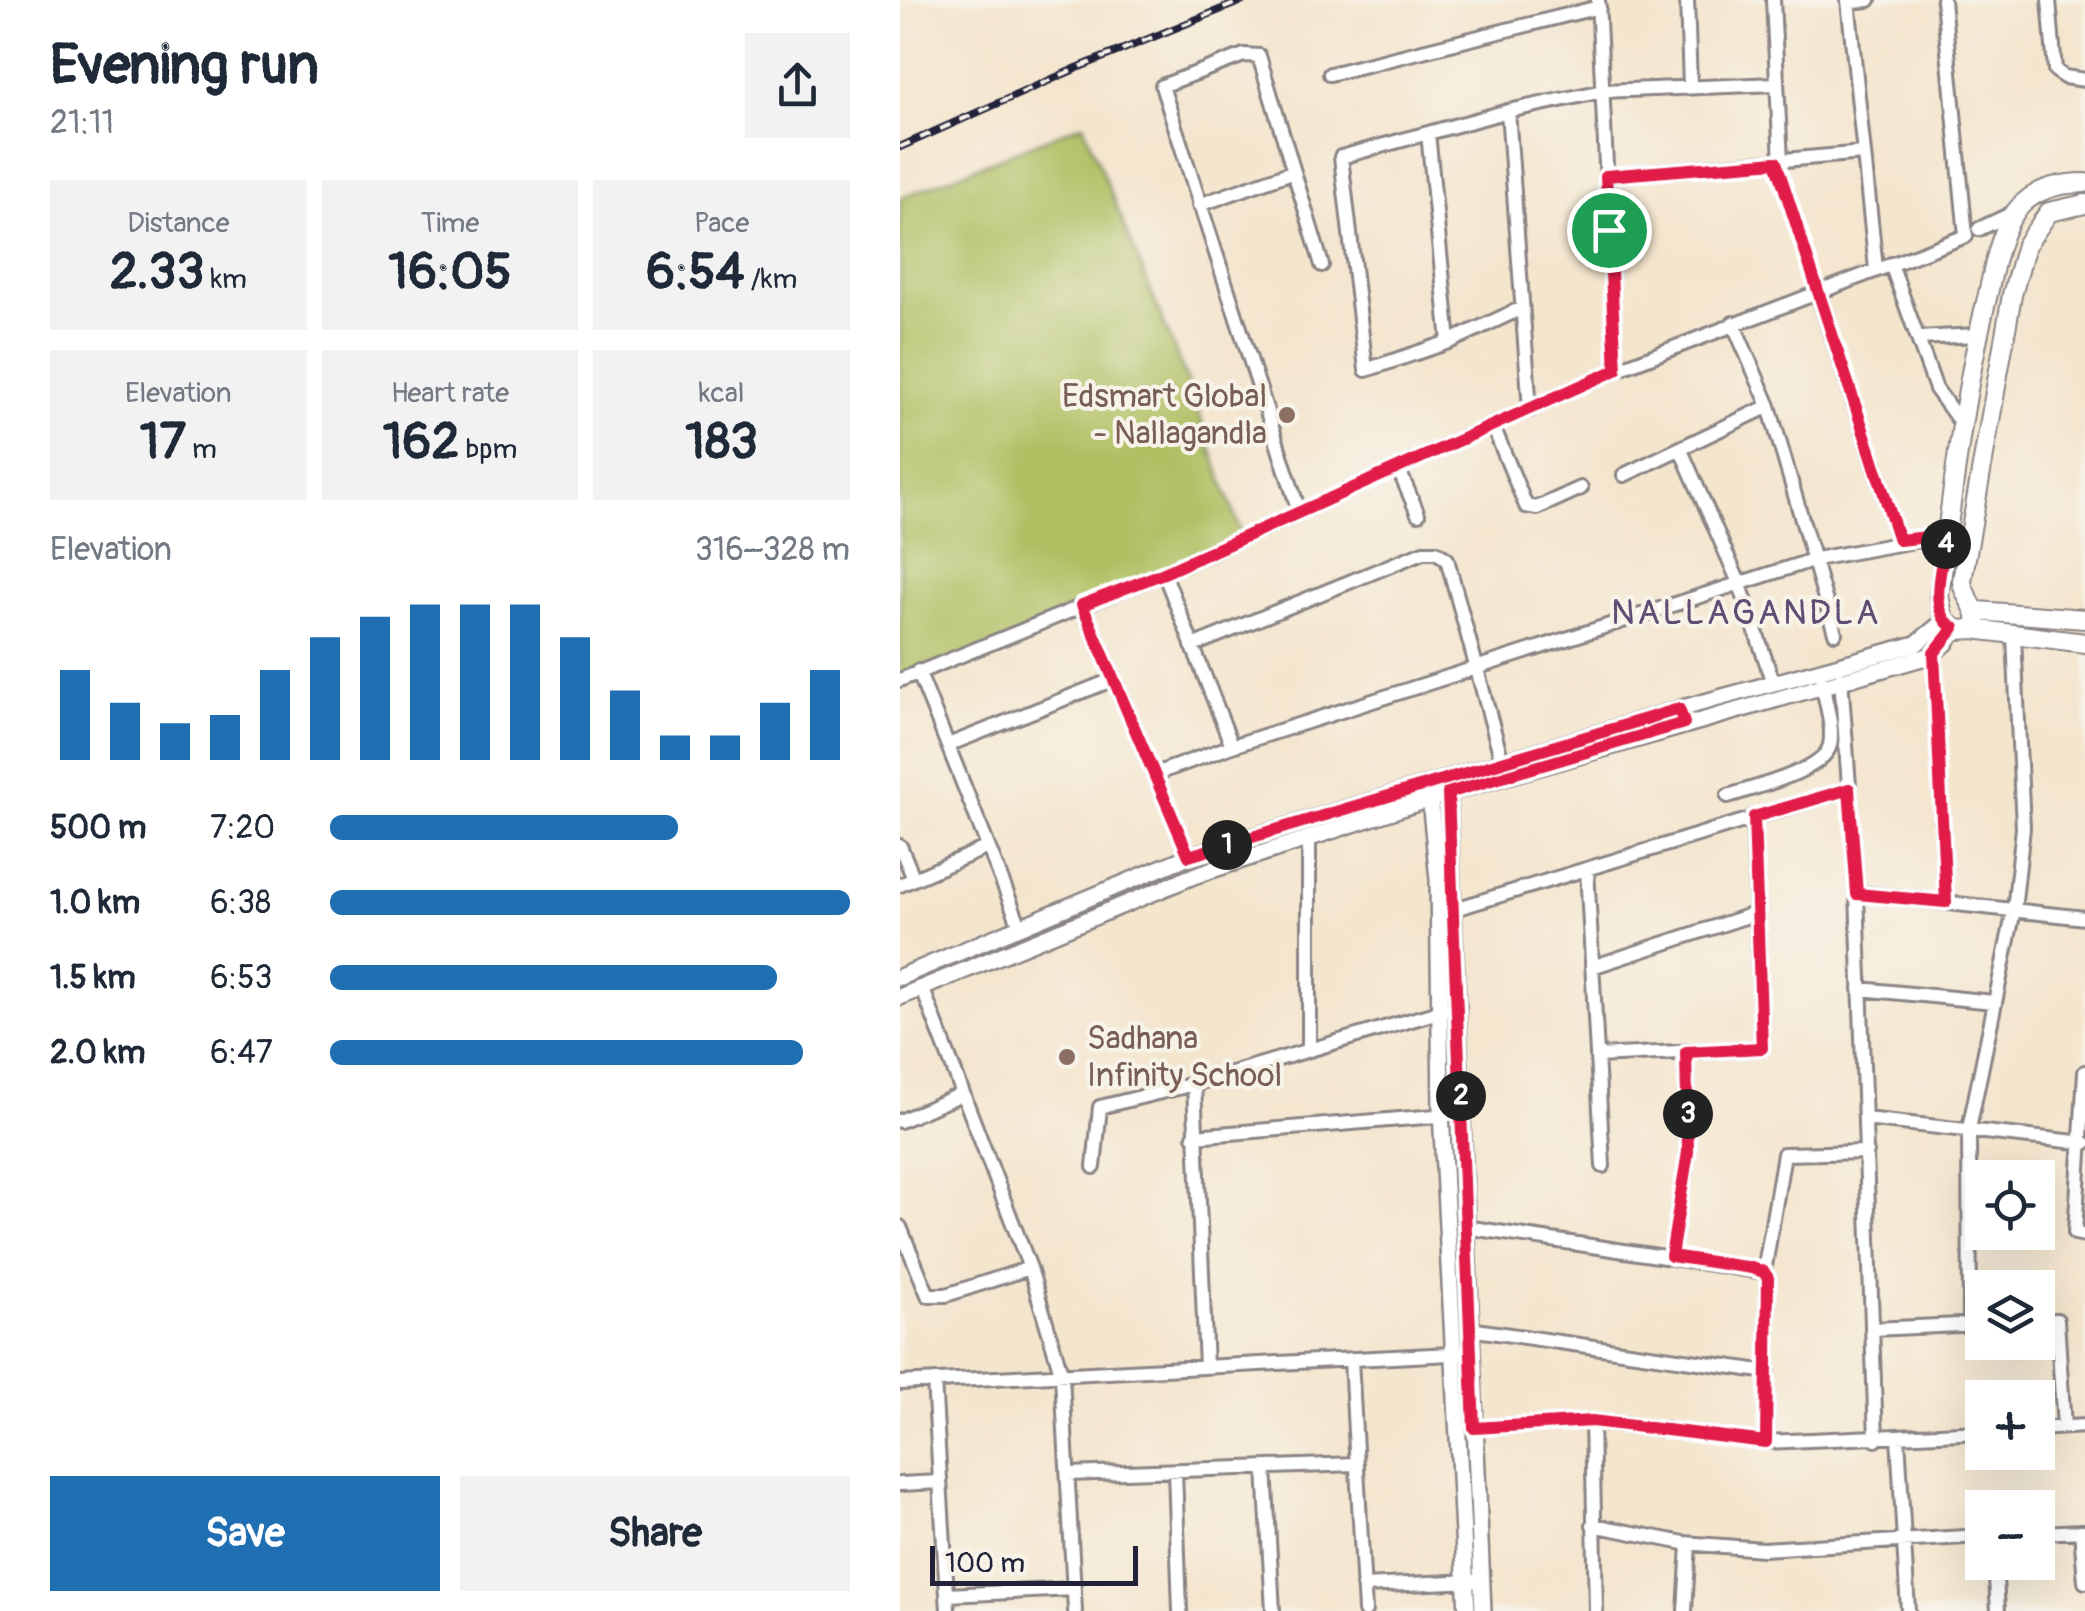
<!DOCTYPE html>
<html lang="en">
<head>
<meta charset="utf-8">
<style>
  :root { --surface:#fff; --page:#f2f2f3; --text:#1f2937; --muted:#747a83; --accent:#1f6fb2 }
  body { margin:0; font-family:Pangolin,sans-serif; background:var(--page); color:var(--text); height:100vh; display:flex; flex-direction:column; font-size:38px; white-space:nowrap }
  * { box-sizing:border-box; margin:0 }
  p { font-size:32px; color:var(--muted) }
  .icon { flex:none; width:55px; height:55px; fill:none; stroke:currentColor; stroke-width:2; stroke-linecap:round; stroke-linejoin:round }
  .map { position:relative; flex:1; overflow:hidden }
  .sheet { display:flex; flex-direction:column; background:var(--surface); width:900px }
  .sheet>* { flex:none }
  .buttons { position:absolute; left:1065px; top:1160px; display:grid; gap:20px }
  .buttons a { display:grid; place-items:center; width:90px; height:90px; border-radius:0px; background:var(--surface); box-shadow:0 10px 40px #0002; font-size:50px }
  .scale { position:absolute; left:30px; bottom:25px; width:208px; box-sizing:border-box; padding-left:10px; border:5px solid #22223b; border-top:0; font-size:28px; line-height:35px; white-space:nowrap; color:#22223b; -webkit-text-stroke:8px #f7f3e8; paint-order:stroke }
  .pin { position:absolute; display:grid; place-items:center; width:85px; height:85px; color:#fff; margin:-42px; border:5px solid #fff; border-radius:50%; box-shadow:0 2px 10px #0007 }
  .km { position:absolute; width:50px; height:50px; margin:-25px; border-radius:50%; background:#222; color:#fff; font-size:28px; line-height:50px; text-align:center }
  .round { display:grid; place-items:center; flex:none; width:105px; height:105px; border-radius:0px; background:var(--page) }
  .head { display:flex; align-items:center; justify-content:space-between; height:170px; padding:0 50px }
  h1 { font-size:55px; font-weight:800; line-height:75px }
  .stats { display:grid; grid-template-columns:repeat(3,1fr); gap:15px; height:170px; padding:10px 50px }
  .stats div { display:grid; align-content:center; border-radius:0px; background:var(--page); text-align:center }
  .stats b { font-size:50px; font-weight:800 }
  .stats small { font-size:28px; font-weight:400 }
  .stats p { font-size:28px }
  .chart { height:280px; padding:20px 50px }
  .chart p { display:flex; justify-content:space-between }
  .chart svg { width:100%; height:180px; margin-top:10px; stroke:var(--accent); stroke-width:6 }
  .primary-button { display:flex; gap:20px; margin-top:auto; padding:20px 50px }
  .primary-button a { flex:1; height:115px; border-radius:0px; background:var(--accent); color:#fff; font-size:40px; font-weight:800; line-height:115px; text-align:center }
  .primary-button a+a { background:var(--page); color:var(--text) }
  ul { padding:0 50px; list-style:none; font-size:32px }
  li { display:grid; grid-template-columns:160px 120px 1fr; align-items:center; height:75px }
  li i { height:25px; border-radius:12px; background:var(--accent) }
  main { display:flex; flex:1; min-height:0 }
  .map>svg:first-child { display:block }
</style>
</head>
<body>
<main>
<section class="sheet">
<div class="head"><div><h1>Evening run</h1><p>21:11</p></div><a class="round"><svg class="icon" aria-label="share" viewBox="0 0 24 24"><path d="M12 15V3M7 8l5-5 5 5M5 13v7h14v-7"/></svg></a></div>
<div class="stats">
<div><p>Distance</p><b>2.33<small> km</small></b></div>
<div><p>Time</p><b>16:05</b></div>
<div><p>Pace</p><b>6:54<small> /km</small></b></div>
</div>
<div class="stats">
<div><p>Elevation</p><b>17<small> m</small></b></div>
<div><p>Heart rate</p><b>162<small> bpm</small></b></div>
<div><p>kcal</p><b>183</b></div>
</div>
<div class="chart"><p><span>Elevation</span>316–328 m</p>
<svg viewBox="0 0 160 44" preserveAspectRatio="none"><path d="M5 44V22M15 44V30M25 44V35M35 44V33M45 44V22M55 44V14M65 44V9M75 44V6M85 44V6M95 44V6M105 44V14M115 44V27M125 44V38M135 44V38M145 44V30M155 44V22"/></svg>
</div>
<ul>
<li><b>500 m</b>7:20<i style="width:67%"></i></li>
<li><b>1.0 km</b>6:38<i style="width:100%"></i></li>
<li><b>1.5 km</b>6:53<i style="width:86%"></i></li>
<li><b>2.0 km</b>6:47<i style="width:91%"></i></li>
</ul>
<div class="primary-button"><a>Save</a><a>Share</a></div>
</section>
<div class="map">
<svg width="1185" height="1611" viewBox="0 0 1185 1611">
  <rect width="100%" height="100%" fill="#f7f3e8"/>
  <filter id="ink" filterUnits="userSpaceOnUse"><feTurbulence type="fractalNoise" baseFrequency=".01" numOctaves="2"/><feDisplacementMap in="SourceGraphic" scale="20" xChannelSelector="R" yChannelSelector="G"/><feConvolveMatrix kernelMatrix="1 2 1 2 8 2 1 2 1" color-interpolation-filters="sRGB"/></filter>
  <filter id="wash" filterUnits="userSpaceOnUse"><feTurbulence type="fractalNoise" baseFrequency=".0048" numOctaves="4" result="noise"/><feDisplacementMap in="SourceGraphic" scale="40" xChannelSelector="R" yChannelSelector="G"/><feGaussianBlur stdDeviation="2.25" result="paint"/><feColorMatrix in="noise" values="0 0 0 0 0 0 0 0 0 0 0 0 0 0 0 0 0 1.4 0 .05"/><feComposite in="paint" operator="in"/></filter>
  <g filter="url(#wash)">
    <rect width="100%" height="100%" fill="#f4e5cd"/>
    <path fill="#afbf62" stroke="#68704e" stroke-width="2.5" d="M 183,124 L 288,383 L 345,545 L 0,685 L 0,198 Z"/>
  </g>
  <g filter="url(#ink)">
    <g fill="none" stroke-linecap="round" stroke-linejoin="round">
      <g stroke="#8b8484" stroke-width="11">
        <path id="service" d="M 877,163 L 917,289"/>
      </g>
      <g stroke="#8b8484" stroke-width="18">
        <path id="minor" d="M 698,0 L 716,370
          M 787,0 L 790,86
          M 873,0 L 881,162
          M 948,0 L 976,269
          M 1149,0 L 1155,70 L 1164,77 L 1185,80
          M 948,2 L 969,0
          M 430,74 L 699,7
          M 608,111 L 630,410
          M 528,133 L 549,342
          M 706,176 L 963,153
          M 299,205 L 392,172
          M 1079,229 L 1113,213
          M 991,264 L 1036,389 L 1062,425
          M 917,291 L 999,540
          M 622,308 L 549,342 L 466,370 L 441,157 L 608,111 L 703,91 L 877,84
          M 833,323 L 869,406 L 935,633
          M 1018,338 L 1078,335
          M 593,426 L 626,506 L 637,508 L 681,488
          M 781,450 L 840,585 L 873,682
          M 498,468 L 518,514
          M 724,475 L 869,406
          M 399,511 L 262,86 L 344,55 L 359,56 L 422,265
          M 264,573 L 332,746 L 916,559 L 1047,535
          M 182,605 L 289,856
          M 292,646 L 523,552 L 536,552 L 547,559 L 602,761
          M 1034,653 L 1046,902
          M 18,671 L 120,926
          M 941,678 L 957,893 L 976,1440
          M 0,680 L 264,573 L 716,370 L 1066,236 L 1043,0
          M 48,745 L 212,680
          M 255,774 L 332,746
          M 828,796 C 852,788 924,771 930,745 C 934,727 925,701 922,682
          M 0,846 L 14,879
          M 687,869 L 703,1166
          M 0,885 L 88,847
          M 957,893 L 1185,918
          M 555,909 L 949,789
          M 692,967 L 857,913
          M 22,987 L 130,1268 L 162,1376 L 175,1611
          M 960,989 L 1094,1002
          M 409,1048 L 409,837
          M 697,1056 L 862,1048 L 853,817
          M 1185,1072 L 1175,1233 L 1185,1235
          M 965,1119 L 1185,1143
          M 0,1121 L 62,1094
          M 294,1136 L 561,1114
          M 194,1167 L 200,1107 L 294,1084
          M 0,1227 L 28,1295 L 46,1295 L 130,1268
          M 565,1227 L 864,1272 L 868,1278 L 866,1442
          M 771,1256 L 788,1152 L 786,1051
          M 864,1272 L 884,1154 L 967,1152
          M 1138,1321 L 1157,1320 L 1164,1427
          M 1070,1324 L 1069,1129 L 1114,910 L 1123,828 L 1114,636
          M 569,1329 L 868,1372
          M 972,1329 L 1082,1324
          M 451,1360 L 465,1611
          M 306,1367 L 294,1084 L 559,1006
          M 34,1381 L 48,1611
          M 0,1383 L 570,1353
          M 692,1421 L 696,1611
          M 574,1428 L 692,1421 L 866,1442 L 1082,1432
          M 1138,1429 L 1185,1426
          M 998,1437 L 1008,1611
          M 365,1468 L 373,1611
          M 275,1471 L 280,1611
          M 168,1474 L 457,1464
          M 0,1484 L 40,1482
          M 693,1525 L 784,1543 L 863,1549 L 1082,1536
          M 1181,1531 L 1185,1582
          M 1138,1533 L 1185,1531
          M 1095,1562 L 1098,1611
          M 463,1586 L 574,1581
          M 47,1595 L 174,1589
          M 785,1611 L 789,1544"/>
      </g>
      <g stroke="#8b8484" stroke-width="20">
        <path id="tertiary" d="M 548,793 L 583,1611
          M 530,799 L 538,879 L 541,1111 L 567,1611
          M 0,977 L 289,856 L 779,709 L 1016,644 L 1044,621
          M 0,997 L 296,875 L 548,793 L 1029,656 L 1046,643 L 1054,628"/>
      </g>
      <g stroke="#8b8484" stroke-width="22">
        <path id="secondary" d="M 1185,183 C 1159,183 1133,189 1116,211 C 1098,236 1094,269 1087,298 C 1063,396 1052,496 1039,596 L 1044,621 L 1058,630 L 1073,629 C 1084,611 1064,601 1062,581 L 1112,295 L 1126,245 L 1149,212 L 1185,204
          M 1077,611 L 1185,619
          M 1073,629 L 1185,643"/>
      </g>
      <use href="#service" stroke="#fff" stroke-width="6"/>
      <use href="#minor" stroke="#fff" stroke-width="12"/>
      <use href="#tertiary" stroke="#fff" stroke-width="15"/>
      <use href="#secondary" stroke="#fff" stroke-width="18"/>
      <g stroke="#22223b" stroke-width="8">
        <path id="rail" d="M 0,147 L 177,68 L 344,0"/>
      </g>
      <use href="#rail" stroke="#f7f3e8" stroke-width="4" stroke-dasharray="11" stroke-linecap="butt"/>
    </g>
  </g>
  <g fill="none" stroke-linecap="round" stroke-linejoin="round" filter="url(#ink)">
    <g stroke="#fff" stroke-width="20">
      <path id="route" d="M 876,162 L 999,540 L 1047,535 C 1043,563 1026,611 1054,628 L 1034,653 L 1046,902 L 957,894 L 949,789 L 854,817 L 862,1048 L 786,1052 L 788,1152 L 771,1256 L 852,1268 L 864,1272 L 868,1278 L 866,1442 L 692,1421 L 574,1428 L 548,793 L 784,723 L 779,709 L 289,856 L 182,605 L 264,573 L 716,370 L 706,176 Z"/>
    </g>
    <use href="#route" stroke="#e11d48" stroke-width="12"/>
  </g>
  <g fill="#8d6e63" stroke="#f7f3e8" stroke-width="4">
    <circle cx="387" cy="415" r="10"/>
    <circle cx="167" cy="1057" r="10"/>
  </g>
  <g text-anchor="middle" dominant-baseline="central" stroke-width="8" stroke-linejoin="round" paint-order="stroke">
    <g font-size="32" fill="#785e54" stroke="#f7f3e8" text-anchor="end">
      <text x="367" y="397">Edsmart Global<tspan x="367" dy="37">- Nallagandla</tspan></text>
      <text x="187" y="1039" text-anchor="start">Sadhana<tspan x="187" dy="37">Infinity School</tspan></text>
    </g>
    <g font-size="35" letter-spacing="2.5" fill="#5f4d74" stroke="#f7f3e8">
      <text x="846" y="613">NALLAGANDLA</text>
    </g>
  </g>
</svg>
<div class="buttons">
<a><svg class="icon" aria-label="locate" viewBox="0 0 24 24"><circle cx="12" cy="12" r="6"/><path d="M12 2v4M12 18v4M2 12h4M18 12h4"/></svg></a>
<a><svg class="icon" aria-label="layers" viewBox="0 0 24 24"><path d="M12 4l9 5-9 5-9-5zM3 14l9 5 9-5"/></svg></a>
<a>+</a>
<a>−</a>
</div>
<div class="scale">100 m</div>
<div class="pin" style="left:709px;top:230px;background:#1e9e55"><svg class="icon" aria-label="arrive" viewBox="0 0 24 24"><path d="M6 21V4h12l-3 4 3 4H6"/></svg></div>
<b class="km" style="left:327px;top:845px">1</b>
<b class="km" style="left:561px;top:1096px">2</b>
<b class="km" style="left:788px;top:1114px">3</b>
<b class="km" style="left:1046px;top:544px">4</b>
</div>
</main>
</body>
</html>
